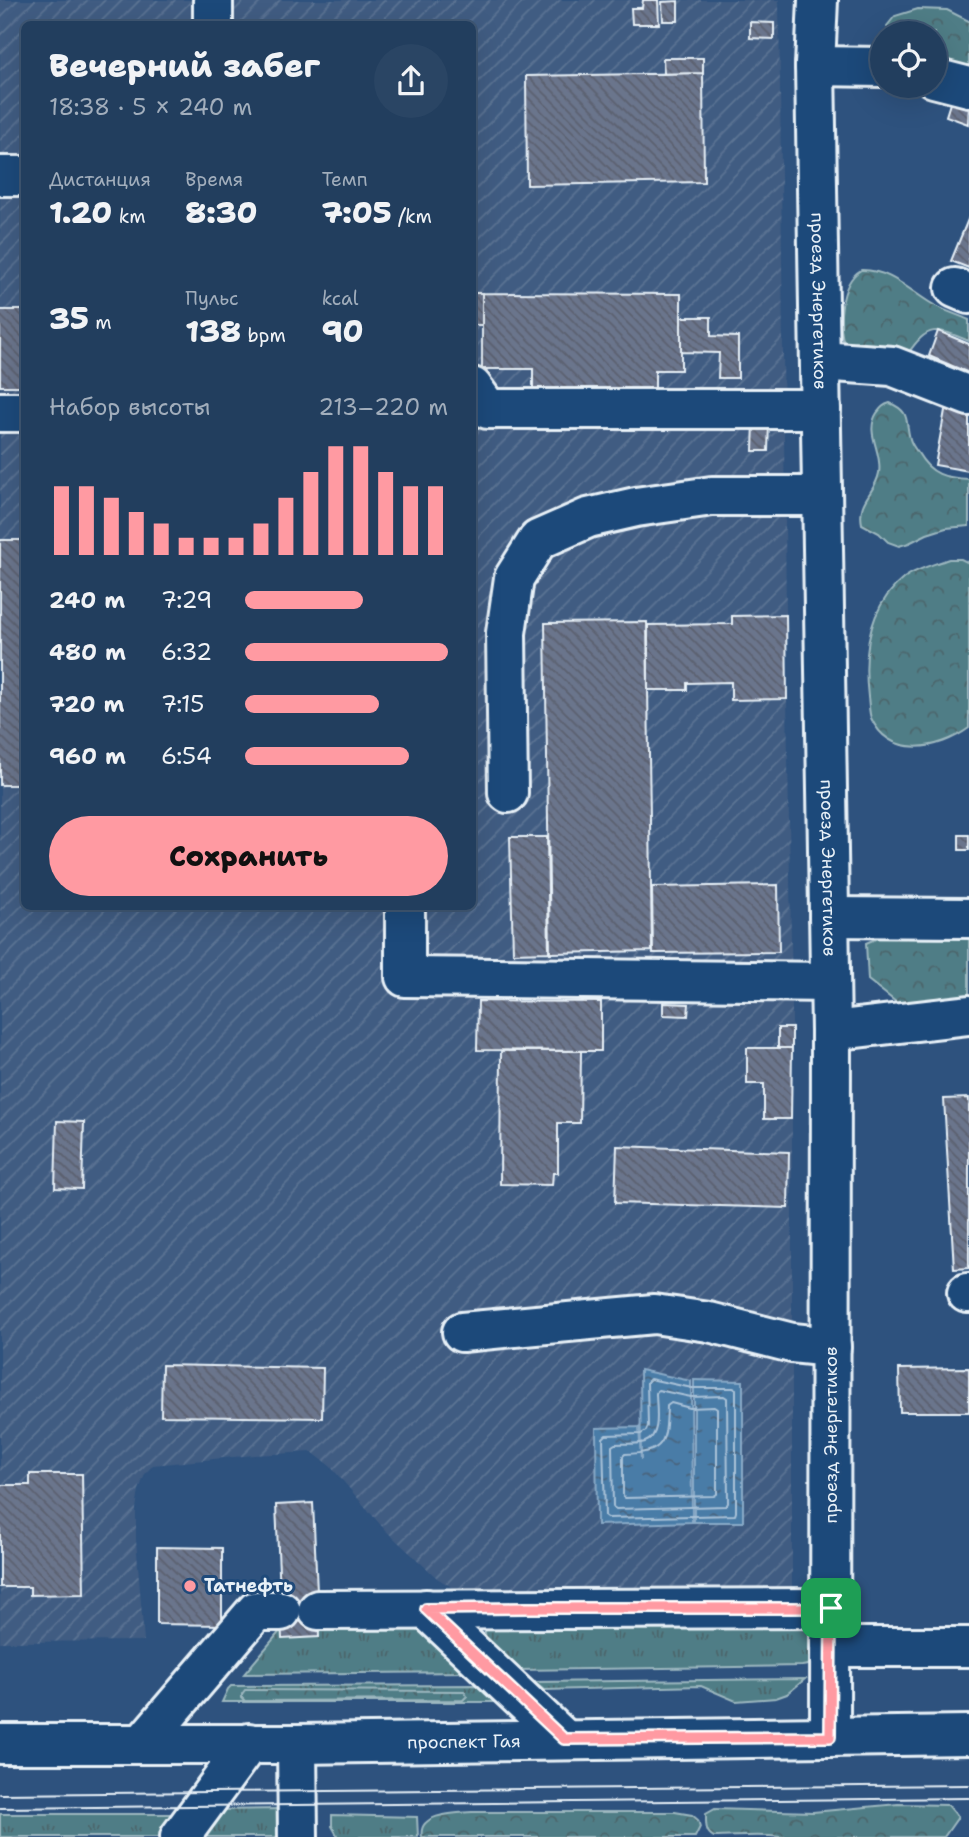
<!DOCTYPE html>
<html lang="ru">
<head>
<meta charset="utf-8">
<style>
  :root { --surface:#223e5e; --page:#2a4564; --text:#f1f3f6; --muted:#a2aebc; --line:#3f5773; --accent:#ff9aa2 }
  body { margin:0; font-family:"Shantell Sans",sans-serif; background:var(--page); color:var(--text); height:100vh; display:flex; flex-direction:column; font-size:26px; white-space:nowrap }
  * { box-sizing:border-box; margin:0 }
  p { font-size:23px; color:var(--muted) }
  .icon { flex:none; width:38px; height:38px; fill:none; stroke:currentColor; stroke-width:2; stroke-linecap:round; stroke-linejoin:round }
  .map { position:relative; flex:1; overflow:hidden }
  .drawer { position:absolute; left:21px; top:21px; width:455px; height:889px; display:flex; flex-direction:column; background:var(--surface); border-radius:10px; box-shadow:0 7px 28px #0002,0 0 0 2px var(--line) }
  .drawer>* { flex:none }
  .tools { position:absolute; left:870px; top:21px; display:grid; gap:14px }
  .tools a { display:grid; place-items:center; width:77px; height:77px; border-radius:50%; background:var(--surface); box-shadow:0 7px 28px #0002,0 0 0 2px var(--line); font-size:35px }
  .pin { position:absolute; display:grid; place-items:center; width:60px; height:60px; color:#fff; margin:-30px; border-radius:14px; box-shadow:0 4px 10px #0006 }
  .round { display:grid; place-items:center; flex:none; width:74px; height:74px; border-radius:37px; background:var(--page) }
  .headline { display:flex; align-items:center; justify-content:space-between; height:119px; padding:0 28px }
  h1 { font-size:32px; font-weight:800; line-height:52px }
  .stats { display:grid; grid-template-columns:repeat(3,1fr); gap:10px; height:119px; padding:7px 28px }
  .stats div { display:grid; align-content:center }
  .stats b { font-size:30px; font-weight:800 }
  .stats small { font-size:19px; font-weight:400 }
  .stats p { font-size:19px }
  .chart { height:196px; padding:14px 28px }
  .chart p { display:flex; justify-content:space-between }
  .chart svg { width:100%; height:126px; margin-top:7px; stroke:var(--accent); stroke-width:6 }
  .action { display:flex; gap:14px; margin-top:auto; padding:14px 28px }
  .action a { flex:1; height:80px; border-radius:42px; background:var(--accent); color:#111; font-size:28px; font-weight:800; line-height:80px; text-align:center }
  ul { padding:0 28px; list-style:none; font-size:23px }
  li { display:grid; grid-template-columns:112px 84px 1fr; align-items:center; height:52px }
  li i { height:18px; border-radius:9px; background:var(--accent) }
  .map>svg:first-child { display:block }
</style>
</head>
<body>
<div class="map">
<svg width="969" height="1837" viewBox="0 0 969 1837">
  <defs>
    <pattern id="industrial-furrows" width="10" height="10" patternUnits="userSpaceOnUse" patternTransform="scale(1.75)"><rect width="10" height="10" fill="#405c82"/><path d="M-1 1l2-2M0 10L10 0M9 11l2-2" fill="none" stroke="#5c7494"/></pattern>
    <pattern id="grass-tufts" width="24" height="20" patternUnits="userSpaceOnUse" patternTransform="scale(1.75)"><rect width="24" height="20" fill="#507d86"/><path d="M3 7l-1-3M5 7V3M7 7l1-3M15 17l-1-3M17 17v-4M19 17l1-3" fill="none" stroke="#4c656b"/></pattern>
    <pattern id="forest-crowns" width="20" height="18" patternUnits="userSpaceOnUse" patternTransform="scale(1.75)"><rect width="20" height="18" fill="#507d86"/><path d="M2 6a3 3 0 1 1 6 0M12 15a3 3 0 1 1 6 0" fill="none" stroke="#4c656b"/></pattern>
    <pattern id="water-ripples" width="26" height="14" patternUnits="userSpaceOnUse" patternTransform="scale(1.75)"><rect width="26" height="14" fill="#4a7ba7"/><path d="M2 4q2-2 4 0t4 0M15 11q2-2 4 0t4 0" fill="none" stroke="#48647d"/></pattern>
    <pattern id="building-back-hatch" width="6" height="6" patternUnits="userSpaceOnUse" patternTransform="scale(1.75)"><rect width="6" height="6" fill="#6b748c"/><path d="M-1 5l2 2M0 0l6 6M5-1l2 2" fill="none" stroke="#5a606e"/></pattern>
  </defs>
  <rect width="100%" height="100%" fill="#2e527e"/>
  <filter id="ink" filterUnits="userSpaceOnUse"><feTurbulence type="fractalNoise" baseFrequency=".0143" numOctaves="2"/><feDisplacementMap in="SourceGraphic" scale="14" xChannelSelector="R" yChannelSelector="G"/><feConvolveMatrix kernelMatrix="1 2 1 2 8 2 1 2 1" color-interpolation-filters="sRGB"/></filter>
  <g filter="url(#ink)">
    <path fill="url(#industrial-furrows)" fill-rule="evenodd" d="M 0,0 L 779,0 L 787,699 L 792,1002 L 792,1593 L 461,1593 L 437,1578 L 385,1530 L 330,1466 L 312,1452 L 254,1455 L 153,1465 L 145,1474 L 139,1490 L 136,1509 L 136,1540 L 144,1641 L 0,1642 ZM 24,24 L 472,24 L 472,906 L 24,906 Z"/>
    <path fill="url(#grass-tufts)" stroke="#9cb7bf" stroke-width="2" d="M 803,1624 L 817,1631 L 811,1661 L 808,1665 L 802,1666 L 517,1670 L 486,1639 L 484,1627 Z
      M 420,1627 L 472,1672 L 244,1674 L 281,1630 Z
      M 805,1679 L 787,1694 L 776,1698 L 736,1701 L 701,1686 L 544,1690 L 534,1682 Z
      M 487,1685 L 498,1702 L 222,1702 L 228,1689 L 231,1686 Z
      M 280,1809 L 285,1837 L 194,1837 L 220,1810 Z
      M 0,1814 L 188,1814 L 172,1837 L 0,1837 Z
      M 332,1815 L 417,1817 L 418,1837 L 338,1837 L 332,1826 Z"/>
    <path fill="url(#forest-crowns)" stroke="#9cb7bf" stroke-width="2" d="M 918,9 L 947,10 L 969,21 L 969,75 L 935,61 L 934,33 L 889,33 L 887,26 L 895,16 Z
      M 861,270 C 888,269 908,289 929,302 C 941,310 956,314 969,320 L 969,341 C 936,327 928,324 907,355 L 846,348 C 836,328 840,282 861,270 Z
      M 890,403 C 911,412 905,421 910,439 C 911,443 915,449 918,453 C 931,475 945,478 969,479 L 969,526 L 946,528 L 927,534 L 909,543 L 899,546 L 888,542 L 879,533 L 862,524 C 857,500 875,494 879,473 C 883,452 864,433 877,413 C 881,408 883,405 890,403 Z
      M 949,559 L 961,559 L 969,563 L 969,728 C 939,750 890,759 871,718 C 869,713 869,704 868,697 C 863,654 868,607 904,578 C 916,569 935,564 949,559 Z
      M 901,928 L 969,929 L 969,1009 L 901,1006 L 868,980 L 866,943 Z
      M 245,1690 L 464,1691 L 467,1696 L 463,1700 L 245,1701 L 242,1698 L 242,1694 Z
      M 898,1804 L 948,1805 L 958,1817 L 944,1837 L 780,1837 C 758,1834 736,1837 714,1837 C 705,1833 706,1823 706,1814 L 715,1809 L 813,1812 Z
      M 472,1812 L 675,1812 L 692,1815 L 698,1820 L 700,1827 L 695,1837 L 422,1837 C 417,1813 456,1813 472,1812 Z"/>
    <path fill="url(#water-ripples)" stroke="#89aac7" stroke-width="2" d="M 640,1370 L 691,1381 L 692,1522 L 597,1525 L 596,1428 L 639,1427 L 641,1460 Z
      M 694,1380 L 743,1381 L 743,1522 L 694,1522 Z"/>
    <g fill="none" stroke-linecap="round" stroke-linejoin="round">
      <path stroke="#a9c2d8" stroke-width="2" d="M 650,1379 L 692,1388 L 733,1388 L 736,1389 L 736,1512 L 735,1515 L 608,1518 L 605,1516 L 603,1438 L 606,1435 L 641,1434 L 646,1431 L 648,1426 L 647,1382 Z
        M 658,1390 L 691,1397 L 724,1396 L 727,1398 L 728,1503 L 726,1506 L 616,1509 L 613,1507 L 612,1446 L 615,1444 C 624,1443 636,1445 645,1442 C 662,1436 656,1408 656,1393 Z
        M 671,1403 L 690,1408 L 714,1407 L 717,1409 L 717,1494 L 714,1496 L 625,1498 L 623,1495 L 623,1456 L 625,1454 C 665,1453 666,1442 667,1406 Z"/>
    </g>
    <path fill="url(#building-back-hatch)" stroke="#e8f1f8" stroke-width="2" d="M 643,0 L 658,0 L 659,24 L 632,24 L 631,8 L 642,8 Z
      M 678,1 L 678,21 L 663,21 L 662,2 Z
      M 750,22 L 774,23 L 774,39 L 750,38 Z
      M 663,58 L 703,58 L 703,73 L 664,74 Z
      M 703,73 L 704,182 L 527,185 L 526,76 Z
      M 951,100 L 969,106 L 968,124 L 946,116 Z
      M 969,217 L 969,268 L 951,261 Z
      M 472,293 L 482,293 L 482,325 L 472,325 Z
      M 482,293 L 681,294 L 681,370 L 655,370 L 655,391 L 533,390 L 533,369 L 482,369 Z
      M 0,310 L 24,310 L 24,386 L 0,386 Z
      M 681,317 L 711,317 L 711,336 L 738,337 L 738,378 L 718,378 L 719,353 L 681,352 Z
      M 938,331 L 969,344 L 969,373 L 929,356 Z
      M 946,405 L 969,409 L 969,471 L 935,465 Z
      M 754,422 L 769,422 L 768,451 L 753,451 Z
      M 0,540 L 24,540 L 24,785 L 0,785 Z
      M 786,615 L 787,699 L 731,700 L 731,682 L 687,683 L 687,690 L 648,690 L 648,625 L 732,624 L 732,616 Z
      M 647,622 L 652,951 L 550,953 L 545,623 Z
      M 959,835 L 969,835 L 969,850 L 959,850 Z
      M 510,837 L 547,837 L 549,952 L 513,953 Z
      M 778,885 L 779,952 L 653,953 L 652,887 Z
      M 478,1001 L 601,1002 L 601,1051 L 477,1050 Z
      M 663,1003 L 689,1004 L 688,1016 L 663,1015 Z
      M 778,1028 L 792,1028 L 792,1048 L 778,1048 Z
      M 747,1048 L 792,1048 L 791,1119 L 764,1119 L 764,1084 L 747,1084 Z
      M 501,1051 L 581,1051 L 580,1123 L 558,1123 L 558,1173 L 553,1173 L 552,1185 L 500,1184 Z
      M 969,1098 L 969,1268 L 954,1269 L 944,1099 Z
      M 57,1121 L 84,1122 L 82,1189 L 55,1188 Z
      M 617,1146 L 789,1152 L 788,1208 L 615,1203 Z
      M 162,1365 L 323,1368 L 322,1418 L 161,1416 Z
      M 969,1368 L 969,1412 L 900,1412 L 899,1369 Z
      M 30,1474 L 82,1474 L 84,1594 L 30,1595 L 30,1587 L 0,1587 L 0,1485 L 30,1485 Z
      M 313,1503 L 319,1637 L 282,1639 L 276,1505 Z
      M 157,1547 L 222,1548 L 222,1625 L 157,1624 Z"/>
    <g fill="none" stroke-linecap="round" stroke-linejoin="round">
      <g stroke="#e8f1f8" stroke-width="44">
        <g id="minor">
          <path d="M 213,0 L 213,24"/>
          <path id="s1" d="M 818,0 L 815,66 L 831,1031 L 830,1737"/>
          <path d="M 815,66 L 882,67"/>
          <path d="M 934,78 L 969,87"/>
          <path d="M 0,176 L 24,176"/>
          <path d="M 955,288 L 969,294"/>
          <path d="M 820,361 L 892,366 L 969,396"/>
          <path d="M 472,387 L 488,409 L 821,409"/>
          <path d="M 0,412 L 24,412"/>
          <path d="M 508,793 L 506,633 L 514,578 L 538,540 L 588,518 L 636,507 L 712,496 L 822,496"/>
          <path d="M 405,906 L 405,977 L 830,982"/>
          <path d="M 829,917 L 969,918"/>
          <path d="M 831,1031 L 969,1015"/>
          <path d="M 967,1293 L 969,1293"/>
          <path d="M 462,1332 L 654,1314 L 709,1322 L 792,1343 L 831,1347"/>
          <path d="M 426,1609 L 564,1739"/>
          <path d="M 318,1610 L 831,1608"/>
          <path d="M 831,1647 L 969,1647"/>
          <path d="M 143,1743 L 256,1611 L 281,1611"/>
          <path d="M 297,1744 L 298,1837"/>
          <path d="M 180,1837 L 249,1743"/>
        </g>
      </g>
      <g stroke="#e8f1f8" stroke-width="44">
        <g id="major">
          <path id="s2" d="M 0,1744 L 297,1744 L 969,1735"/>
        </g>
      </g>
      <use href="#minor" stroke="#1f4a7a" stroke-width="38"/>
      <use href="#major" stroke="#1f4a7a" stroke-width="38"/>
      <path stroke="#e8f1f8" stroke-width="2" d="M 0,1794 L 969,1785
        M 0,1808 L 969,1798"/>
    </g>
  </g>
  <g fill="none" stroke-linecap="round" stroke-linejoin="round" filter="url(#ink)">
    <g stroke="#fff" stroke-width="14">
      <path id="route" d="M 527,1608 L 831,1608 L 830,1737 L 564,1739 L 426,1609 Z"/>
    </g>
    <use href="#route" stroke="#ff9aa2" stroke-width="9"/>
  </g>
  <circle fill="#ff9aa2" stroke="#1f4a7a" stroke-width="2.5" cx="190" cy="1586" r="7"/>
  <g text-anchor="middle" dominant-baseline="central" stroke-width="6" stroke-linejoin="round" paint-order="stroke">
    <g font-size="18" fill="#e8f1f8" stroke="#1f4a7a">
      <text stroke="none"><textPath href="#s1" startOffset="301">проезд Энергетиков</textPath></text>
      <text stroke="none"><textPath href="#s1" startOffset="868">проезд Энергетиков</textPath></text>
      <text transform="translate(831 1435) rotate(-90)">проезд Энергетиков</text>
      <text stroke="none"><textPath href="#s2" startOffset="464">проспект Гая</textPath></text>
    </g>
    <g font-size="18" font-weight="bold" fill="#e8f1f8" stroke="#1f4a7a" text-anchor="start">
      <text x="204" y="1586">Татнефть</text>
    </g>
  </g>
</svg>
<div class="tools">
<a><svg class="icon" aria-label="locate" viewBox="0 0 24 24"><circle cx="12" cy="12" r="6"/><path d="M12 2v4M12 18v4M2 12h4M18 12h4"/></svg></a>
</div>
<div class="pin" style="left:831px;top:1608px;background:#1e9e55"><svg class="icon" aria-label="arrive" viewBox="0 0 24 24"><path d="M6 21V4h12l-3 4 3 4H6"/></svg></div>
<section class="drawer">
<div class="headline"><div><h1>Вечерний забег</h1><p>18:38 · 5 × 240 m</p></div><a class="round"><svg class="icon" aria-label="share" viewBox="0 0 24 24"><path d="M12 15V3M7 8l5-5 5 5M5 13v7h14v-7"/></svg></a></div>
<div class="stats">
<div><p>Дистанция</p><b>1.20<small> km</small></b></div>
<div><p>Время</p><b>8:30</b></div>
<div><p>Темп</p><b>7:05<small> /km</small></b></div>
</div>
<div class="stats">
<div><b>35<small> m</small></b></div>
<div><p>Пульс</p><b>138<small> bpm</small></b></div>
<div><p>kcal</p><b>90</b></div>
</div>
<div class="chart"><p><span>Набор высоты</span>213–220 m</p>
<svg viewBox="0 0 160 44" preserveAspectRatio="none"><path d="M5 44V20M15 44V20M25 44V24M35 44V29M45 44V33M55 44V38M65 44V38M75 44V38M85 44V33M95 44V24M105 44V15M115 44V6M125 44V6M135 44V15M145 44V20M155 44V20"/></svg>
</div>
<ul>
<li><b>240 m</b>7:29<i style="width:58%"></i></li>
<li><b>480 m</b>6:32<i style="width:100%"></i></li>
<li><b>720 m</b>7:15<i style="width:66%"></i></li>
<li><b>960 m</b>6:54<i style="width:81%"></i></li>
</ul>
<div class="action"><a>Сохранить</a></div>
</section>
</div>
</body>
</html>
